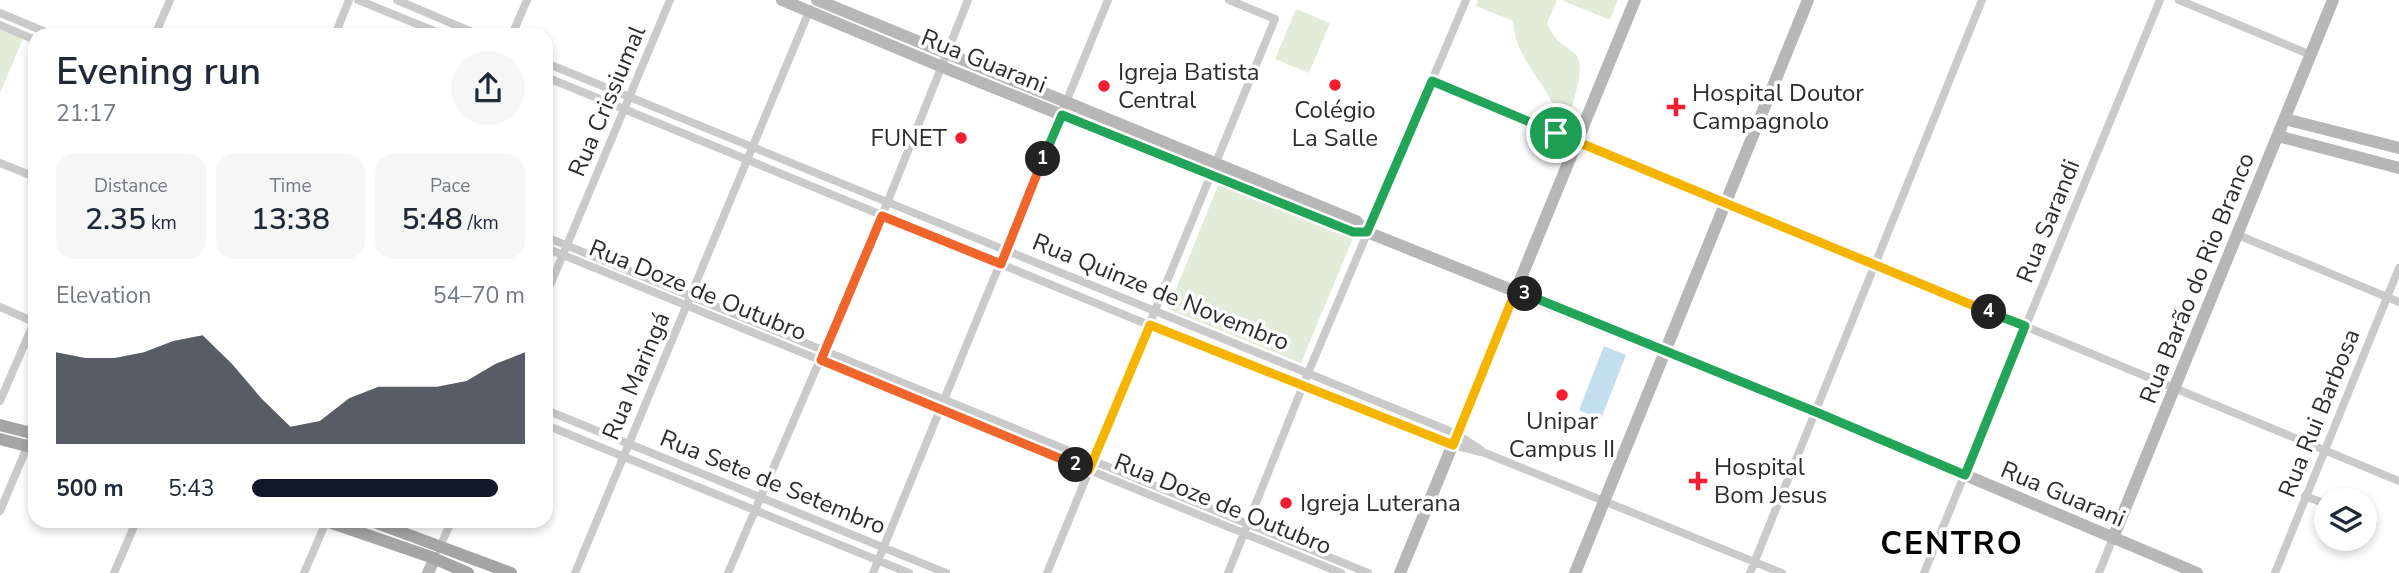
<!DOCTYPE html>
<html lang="en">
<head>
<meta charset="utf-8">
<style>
  :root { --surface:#fff; --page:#f6f6f7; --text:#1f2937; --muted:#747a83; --accent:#111827 }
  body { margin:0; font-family:"Nunito Sans",sans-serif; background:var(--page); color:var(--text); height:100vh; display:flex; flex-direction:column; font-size:26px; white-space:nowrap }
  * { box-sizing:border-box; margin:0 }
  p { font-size:23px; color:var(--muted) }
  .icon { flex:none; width:38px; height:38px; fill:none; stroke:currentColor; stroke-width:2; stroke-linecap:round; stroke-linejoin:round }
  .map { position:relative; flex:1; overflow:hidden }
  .side { position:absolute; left:28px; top:28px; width:525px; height:500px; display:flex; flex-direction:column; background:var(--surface); border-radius:21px; box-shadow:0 4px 10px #0003 }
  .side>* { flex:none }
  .fabs { position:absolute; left:2314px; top:488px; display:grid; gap:14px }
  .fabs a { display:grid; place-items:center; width:63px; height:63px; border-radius:50%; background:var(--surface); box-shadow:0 4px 10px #0003; font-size:35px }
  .pin { position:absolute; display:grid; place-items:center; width:60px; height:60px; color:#fff; margin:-30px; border:4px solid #fff; border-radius:50%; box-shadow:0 2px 7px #0007 }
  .km { position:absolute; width:35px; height:35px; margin:-18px; border-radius:50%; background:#222; color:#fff; font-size:19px; line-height:35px; text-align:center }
  .round { display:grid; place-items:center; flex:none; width:74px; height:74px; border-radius:37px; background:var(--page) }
  .overview { display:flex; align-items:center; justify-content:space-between; height:119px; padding:0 28px }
  h1 { font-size:38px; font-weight:600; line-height:52px }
  .figures { display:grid; grid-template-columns:repeat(3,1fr); gap:10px; height:119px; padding:7px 28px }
  .figures div { display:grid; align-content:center; border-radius:18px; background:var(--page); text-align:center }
  .figures b { font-size:30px; font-weight:600 }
  .figures small { font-size:19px; font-weight:400 }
  .figures p { font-size:19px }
  .chart { height:196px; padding:14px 28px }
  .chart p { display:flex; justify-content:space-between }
  .chart svg { width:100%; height:126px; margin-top:7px; fill:var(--accent); opacity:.7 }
  ul { padding:0 28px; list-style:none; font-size:23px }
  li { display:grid; grid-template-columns:112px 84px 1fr; align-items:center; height:52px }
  li i { height:18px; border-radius:9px; background:var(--accent) }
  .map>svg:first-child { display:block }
</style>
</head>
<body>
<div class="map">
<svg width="2399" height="573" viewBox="0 0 2399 573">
  <rect width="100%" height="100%" fill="#fff"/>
  <path fill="#e3ecd9" d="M 1478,0 L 1557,0 L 1547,23 C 1557,46 1562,41 1576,55 C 1587,67 1571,105 1569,119 C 1555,113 1553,102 1545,90 C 1531,68 1514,48 1513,21 L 1476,6 Z
    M 1561,0 L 1618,0 L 1610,20 Z
    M 1296,9 L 1330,23 L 1309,73 L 1275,59 Z
    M 0,29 L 23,39 L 0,93 Z
    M 1219,183 L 1353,238 L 1301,363 L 1168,309 Z"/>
  <path fill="#c3deee" d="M 1604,346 L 1626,355 L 1601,419 L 1579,410 Z"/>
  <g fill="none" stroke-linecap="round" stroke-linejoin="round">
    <path stroke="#cacaca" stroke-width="8" d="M 358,0 L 444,35
      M 397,0 L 479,35
      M 2179,0 L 2311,55
      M 0,13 L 53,35
      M 0,25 L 35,40
      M 155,35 L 170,0
      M 335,35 L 349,0
      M 512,35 L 527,0
      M 546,63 L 1457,434 L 1481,450
      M 546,77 L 1149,325 L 1453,445 L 1485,453 L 1782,573
      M 1432,81 L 2399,481
      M 0,163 L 35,177
      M 2238,235 L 2399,302
      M 546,237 L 1368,573
      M 546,248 L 1341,573
      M 546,295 L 670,0
      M 0,307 L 34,322
      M 0,401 L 35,320
      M 546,410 L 946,573
      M 546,425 L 909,573
      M 2305,496 L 2326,504
      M 0,511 L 33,433
      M 2364,520 L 2373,523
      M 439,549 L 451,522
      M 114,573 L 136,522
      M 304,573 L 326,522
      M 575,573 L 810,9
      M 728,573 L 882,216 L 968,0
      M 873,573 L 1108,0
      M 1047,573 L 1275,19 L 1229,0
      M 1228,573 L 1308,373 L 1466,0
      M 1750,573 L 1982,0
      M 1924,573 L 2160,0
      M 2099,573 L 2113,538
      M 2275,573 L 2399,268"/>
    <path stroke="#b7b7b7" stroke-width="12" d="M 782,0 L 940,66 L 1353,232 L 1367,232 L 1816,412 L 2197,573
      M 817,0 L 1356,221 L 1367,232
      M 2285,119 L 2399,148
      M 2278,136 L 2399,168
      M 2113,538 L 2333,0
      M 428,573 L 435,558
      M 1400,573 L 1635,0
      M 1575,573 L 1808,0"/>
    <path stroke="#a5a5a5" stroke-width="12" d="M 0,425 L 35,434
      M 0,439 L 35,448
      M 329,522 L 431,557 L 468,573
      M 374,522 L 511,573"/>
  </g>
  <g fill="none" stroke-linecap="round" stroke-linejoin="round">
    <g stroke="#fff" stroke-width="14">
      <path id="split-1" d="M 1043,159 L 1062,115 L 1353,232 L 1367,232 L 1432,81 L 1556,133"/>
    </g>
    <g stroke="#fff" stroke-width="14">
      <path id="split-2" d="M 1043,159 L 1001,264 L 882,216 L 821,360 L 1076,465"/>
    </g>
    <g stroke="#fff" stroke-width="14">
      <path id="split-3" d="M 1076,465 L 1089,470 L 1150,325 L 1453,445 L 1516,290 L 1525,294"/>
    </g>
    <g stroke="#fff" stroke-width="14">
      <path id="split-4" d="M 1525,294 L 1816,412 L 1965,475 L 2025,326 L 1989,312"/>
    </g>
    <g stroke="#fff" stroke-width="14">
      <path id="split-5" d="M 1556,133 L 1989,312"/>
    </g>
    <use href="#split-1" stroke="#22a559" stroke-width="9"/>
    <use href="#split-2" stroke="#f0652b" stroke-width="9"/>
    <use href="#split-3" stroke="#f5b400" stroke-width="9"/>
    <use href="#split-4" stroke="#22a559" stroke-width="9"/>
    <use href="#split-5" stroke="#f5b400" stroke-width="9"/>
  </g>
  <g fill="#f31f31" stroke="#fff" stroke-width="2.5">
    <circle cx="1335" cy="85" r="7"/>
    <circle cx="1104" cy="86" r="7"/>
    <path d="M1672.5 96.5h7v7h7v7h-7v7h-7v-7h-7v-7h7z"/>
    <circle cx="961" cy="138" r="7"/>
    <circle cx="1562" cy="395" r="7"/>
    <path d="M1694.5 470.5h7v7h7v7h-7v7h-7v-7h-7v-7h7z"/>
    <circle cx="1286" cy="503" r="7"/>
  </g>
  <g text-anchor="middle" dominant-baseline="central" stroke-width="7" stroke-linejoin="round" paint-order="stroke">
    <g font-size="24" fill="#2d2d2d" stroke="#fff">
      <text transform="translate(984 61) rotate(22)">Rua Guarani</text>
      <text transform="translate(607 101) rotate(-67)">Rua Crissiumal</text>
      <text transform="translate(2048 221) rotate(-68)">Rua Sarandi</text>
      <text transform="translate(2197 278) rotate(-68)">Rua Barão do Rio Branco</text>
      <text transform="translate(698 290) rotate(22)">Rua Doze de Outubro</text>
      <text transform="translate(1161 292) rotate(22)">Rua Quinze de Novembro</text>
      <text transform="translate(636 376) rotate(-67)">Rua Maringá</text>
      <text transform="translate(2319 413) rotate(-68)">Rua Rui Barbosa</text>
      <text transform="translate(773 482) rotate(22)">Rua Sete de Setembro</text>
      <text transform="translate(2063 494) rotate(23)">Rua Guarani</text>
      <text transform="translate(1223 504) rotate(22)">Rua Doze de Outubro</text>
    </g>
    <g font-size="24" fill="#2d2d2d" stroke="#fff" text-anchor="start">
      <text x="1118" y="72">Igreja Batista<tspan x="1118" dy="28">Central</tspan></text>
      <text x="1692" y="93">Hospital Doutor<tspan x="1692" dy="28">Campagnolo</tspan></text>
      <text x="1335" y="110" text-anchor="middle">Colégio<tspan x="1335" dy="28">La Salle</tspan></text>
      <text x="947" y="138" text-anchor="end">FUNET</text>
      <text x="1562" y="421" text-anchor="middle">Unipar<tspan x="1562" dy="28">Campus II</tspan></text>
      <text x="1714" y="467">Hospital<tspan x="1714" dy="28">Bom Jesus</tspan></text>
      <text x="1300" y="503">Igreja Luterana</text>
    </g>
    <g font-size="32" font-weight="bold" letter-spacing="2" fill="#000" stroke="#fff">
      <text x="1952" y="543">CENTRO</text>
    </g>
  </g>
</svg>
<div class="fabs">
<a><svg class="icon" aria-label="layers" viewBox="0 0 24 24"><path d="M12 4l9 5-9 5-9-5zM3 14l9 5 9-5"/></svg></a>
</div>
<div class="pin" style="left:1556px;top:133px;background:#1e9e55"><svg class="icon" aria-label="arrive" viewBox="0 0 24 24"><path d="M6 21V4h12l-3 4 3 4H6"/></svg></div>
<b class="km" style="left:1043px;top:159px">1</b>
<b class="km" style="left:1076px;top:465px">2</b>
<b class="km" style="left:1525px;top:294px">3</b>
<b class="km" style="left:1989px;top:312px">4</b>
<section class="side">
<div class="overview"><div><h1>Evening run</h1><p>21:17</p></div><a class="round"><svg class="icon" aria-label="share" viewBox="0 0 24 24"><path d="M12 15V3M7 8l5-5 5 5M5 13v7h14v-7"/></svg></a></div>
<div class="figures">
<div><p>Distance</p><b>2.35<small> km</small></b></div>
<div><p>Time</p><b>13:38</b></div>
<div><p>Pace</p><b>5:48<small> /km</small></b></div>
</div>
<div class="chart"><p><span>Elevation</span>54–70 m</p>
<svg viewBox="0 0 160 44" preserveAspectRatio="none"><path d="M0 44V12L10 14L20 14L30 12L40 8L50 6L60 16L70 28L80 38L90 36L100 28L110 24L120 24L130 24L140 22L150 16L160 12V44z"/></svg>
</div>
<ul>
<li><b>500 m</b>5:43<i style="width:90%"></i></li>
</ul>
</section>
</div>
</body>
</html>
